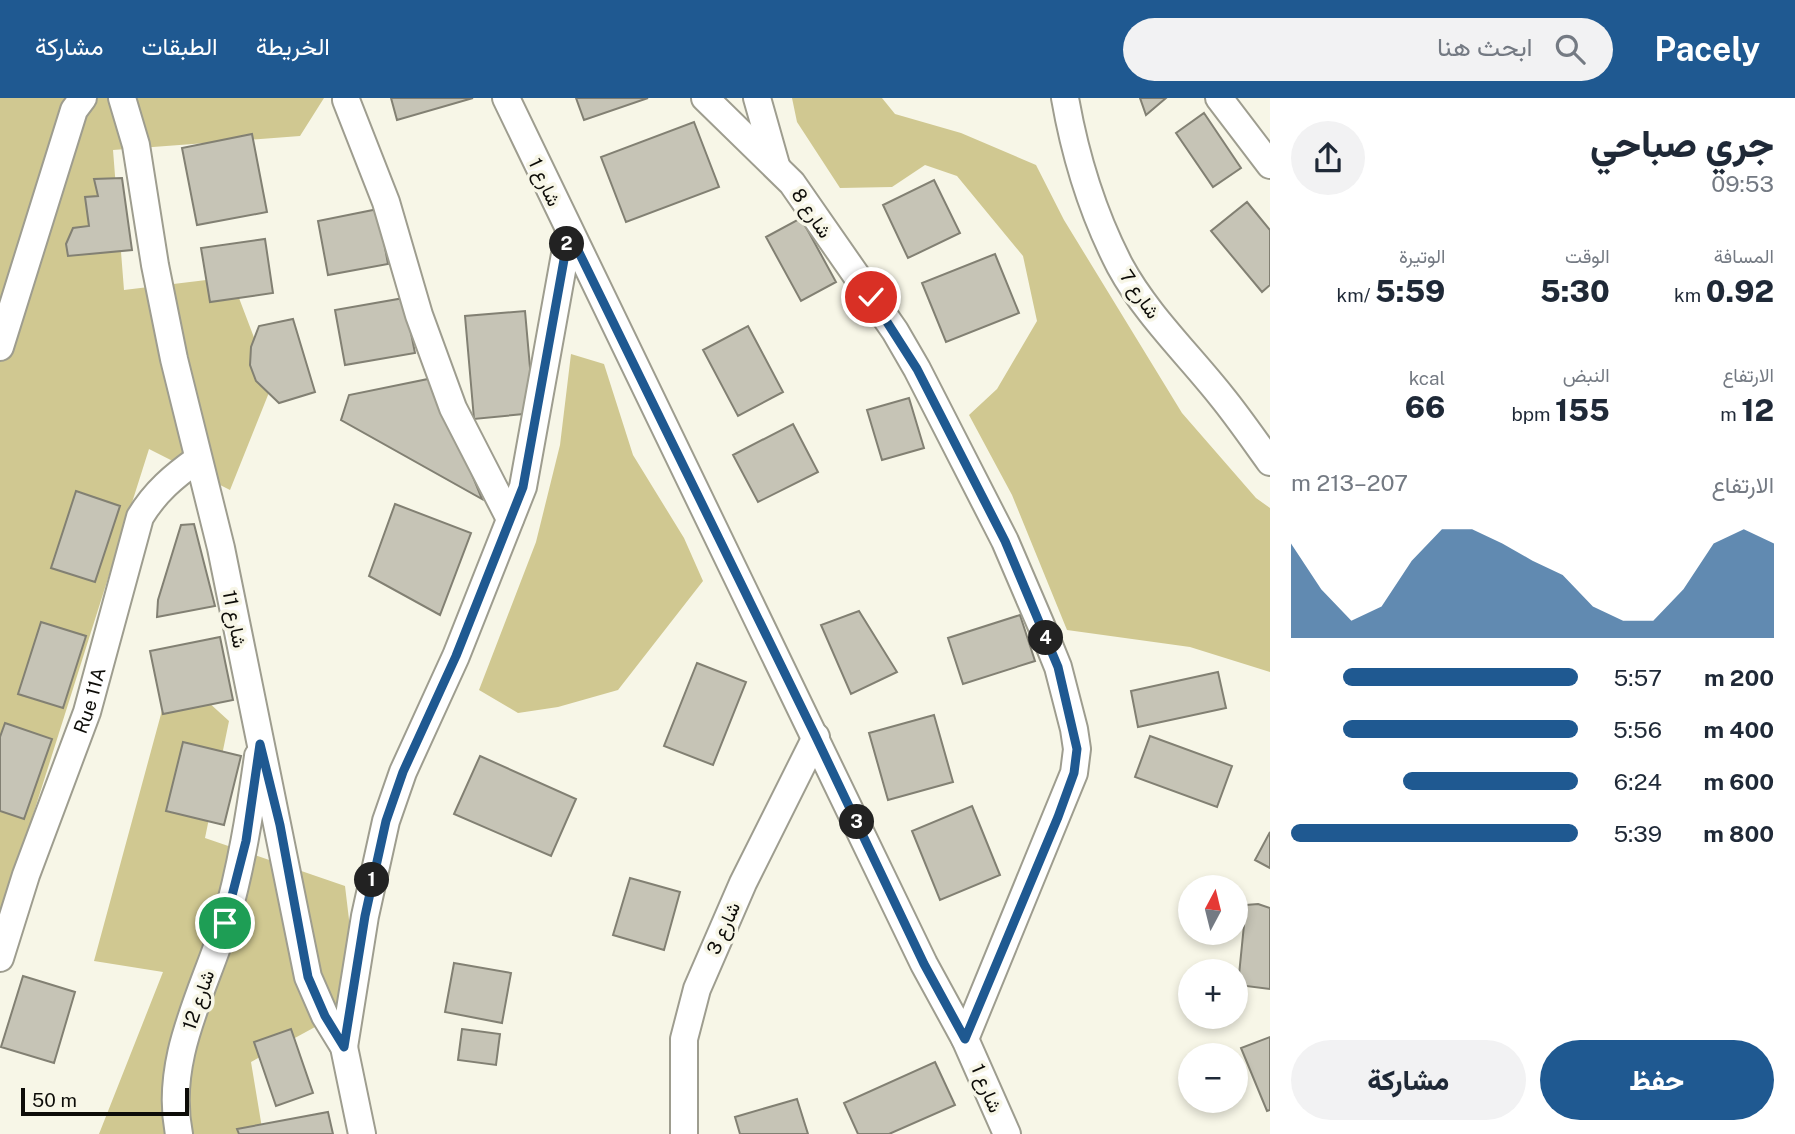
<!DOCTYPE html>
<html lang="ar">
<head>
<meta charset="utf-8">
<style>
  :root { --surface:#fff; --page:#f2f2f3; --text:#1f2937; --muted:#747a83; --accent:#1f5991 }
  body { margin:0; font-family:"Public Sans",Vazirmatn,sans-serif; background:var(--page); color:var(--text); direction:rtl; height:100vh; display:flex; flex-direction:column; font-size:26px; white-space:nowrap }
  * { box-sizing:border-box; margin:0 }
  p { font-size:23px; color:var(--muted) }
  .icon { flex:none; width:38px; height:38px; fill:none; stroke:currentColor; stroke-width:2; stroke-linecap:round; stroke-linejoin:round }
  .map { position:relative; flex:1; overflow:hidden; direction:ltr }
  .panel { display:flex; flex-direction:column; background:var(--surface); width:525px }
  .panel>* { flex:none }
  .needle { width:46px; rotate:7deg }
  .fabs { position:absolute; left:1178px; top:777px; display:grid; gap:14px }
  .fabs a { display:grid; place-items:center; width:70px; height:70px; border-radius:50%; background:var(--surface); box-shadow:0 4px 10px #0003; font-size:35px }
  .scale { position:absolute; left:21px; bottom:18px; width:168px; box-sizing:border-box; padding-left:7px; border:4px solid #0d0c08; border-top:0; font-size:19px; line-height:24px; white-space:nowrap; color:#0d0c08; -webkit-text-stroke:5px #f7f6e7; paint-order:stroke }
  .pin { position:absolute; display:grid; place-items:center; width:60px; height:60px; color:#fff; margin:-30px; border:4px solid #fff; border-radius:50%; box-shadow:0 2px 7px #0007 }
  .km { position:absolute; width:35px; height:35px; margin:-18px; border-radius:50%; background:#222; color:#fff; font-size:19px; line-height:35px; text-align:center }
  .round { display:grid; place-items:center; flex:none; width:74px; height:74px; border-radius:37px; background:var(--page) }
  .overview { display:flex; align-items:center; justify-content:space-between; height:119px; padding:0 21px }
  h1 { font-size:38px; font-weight:800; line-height:52px }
  .stats { display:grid; grid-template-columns:repeat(3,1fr); gap:10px; height:119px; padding:7px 21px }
  .stats div { display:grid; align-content:center }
  .stats b { font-size:30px; font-weight:800 }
  .stats small { font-size:19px; font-weight:400 }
  .stats p { font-size:19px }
  .chart { height:196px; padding:14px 21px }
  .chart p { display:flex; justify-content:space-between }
  .chart svg { width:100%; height:126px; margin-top:7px; fill:var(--accent); opacity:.7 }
  .primary-button { display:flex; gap:14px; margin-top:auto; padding:14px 21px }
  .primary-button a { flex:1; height:80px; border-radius:42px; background:var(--accent); color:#fff; font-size:28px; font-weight:800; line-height:80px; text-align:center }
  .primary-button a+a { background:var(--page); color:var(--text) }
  ul { padding:0 21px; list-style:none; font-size:23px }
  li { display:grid; grid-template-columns:112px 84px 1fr; align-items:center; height:52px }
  li i { height:18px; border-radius:9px; background:var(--accent) }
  header { display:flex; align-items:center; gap:42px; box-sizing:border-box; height:98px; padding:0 35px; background:var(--accent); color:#fff }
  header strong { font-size:33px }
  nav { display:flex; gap:38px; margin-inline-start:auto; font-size:24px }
  .search { width:490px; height:63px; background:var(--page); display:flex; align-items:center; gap:18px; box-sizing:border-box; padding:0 24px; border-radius:38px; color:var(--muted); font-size:26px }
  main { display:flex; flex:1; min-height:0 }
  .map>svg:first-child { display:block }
</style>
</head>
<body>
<header>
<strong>Pacely</strong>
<div class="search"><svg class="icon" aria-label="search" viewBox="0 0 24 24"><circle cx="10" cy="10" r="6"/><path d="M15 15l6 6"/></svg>ابحث هنا</div>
<nav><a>الخريطة</a><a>الطبقات</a><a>مشاركة</a></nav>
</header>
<main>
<section class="panel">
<div class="overview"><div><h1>جري صباحي</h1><p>09:53</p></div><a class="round"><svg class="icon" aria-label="share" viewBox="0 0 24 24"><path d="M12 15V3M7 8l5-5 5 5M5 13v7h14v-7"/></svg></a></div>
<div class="stats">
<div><p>المسافة</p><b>0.92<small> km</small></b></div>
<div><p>الوقت</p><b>5:30</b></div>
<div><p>الوتيرة</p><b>5:59<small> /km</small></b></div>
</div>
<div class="stats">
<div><p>الارتفاع</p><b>12<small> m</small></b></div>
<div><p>النبض</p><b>155<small> bpm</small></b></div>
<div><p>kcal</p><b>66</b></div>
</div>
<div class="chart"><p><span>الارتفاع</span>207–213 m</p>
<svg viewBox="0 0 160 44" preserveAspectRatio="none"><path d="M0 44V11L10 27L20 38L30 33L40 17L50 6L60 6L70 11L80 17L90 22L100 33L110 38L120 38L130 27L140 11L150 6L160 11V44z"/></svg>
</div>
<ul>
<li><b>200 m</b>5:57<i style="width:82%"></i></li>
<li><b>400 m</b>5:56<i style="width:82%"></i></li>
<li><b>600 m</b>6:24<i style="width:61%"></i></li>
<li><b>800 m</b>5:39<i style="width:100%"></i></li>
</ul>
<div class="primary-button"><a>حفظ</a><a>مشاركة</a></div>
</section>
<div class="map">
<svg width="1270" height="1036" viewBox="0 0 1270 1036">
  <rect width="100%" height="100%" fill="#f7f6e7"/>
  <path fill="#d0c891" d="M 0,0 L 324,0 L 300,38 L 113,52 L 124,192 L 231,179 L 272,287 L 230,392 L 149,351 L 0,821 Z
    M 792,0 L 882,0 L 895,16 L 961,35 L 1036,67 L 1064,122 L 1182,315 L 1256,400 L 1270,410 L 1270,574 L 1190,549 L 1067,532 L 1012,397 L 969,317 L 997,291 L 1037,223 L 1023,158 L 957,78 L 925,67 L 892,89 L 840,90 L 797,24 Z
    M 571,256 L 604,266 L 633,357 L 684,440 L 703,483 L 618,592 L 558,609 L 518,615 L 479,592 L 536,444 L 560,347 Z
    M 173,572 L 229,623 L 205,740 L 345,788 L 359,905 L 251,964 L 263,1036 L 99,1036 L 163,874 L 94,863 Z"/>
  <path fill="#c6c4b6" stroke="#828073" stroke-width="2" d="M 391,0 L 473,0 L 397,22 Z
    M 576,0 L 648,0 L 584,22 Z
    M 1140,0 L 1166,0 L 1146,17 Z
    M 1204,15 L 1241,70 L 1213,89 L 1176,35 Z
    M 694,24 L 719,89 L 626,124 L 601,59 Z
    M 252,36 L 267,114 L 197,127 L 182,50 Z
    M 122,80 L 132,152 L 68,158 L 66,146 L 73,130 L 89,128 L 85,99 L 98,98 L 94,81 Z
    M 934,82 L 960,135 L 908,160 L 883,107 Z
    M 1247,104 L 1270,132 L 1270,187 L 1262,194 L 1211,133 Z
    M 378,111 L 388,166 L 328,177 L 318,123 Z
    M 801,120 L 836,184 L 801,203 L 766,139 Z
    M 265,141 L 273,195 L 210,204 L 201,150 Z
    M 995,156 L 1019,215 L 946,244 L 922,185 Z
    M 404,200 L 415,255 L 345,267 L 335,212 Z
    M 525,213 L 534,315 L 474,321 L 465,218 Z
    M 293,221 L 315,294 L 279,305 L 256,283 L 250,267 L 251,249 L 259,228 Z
    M 748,228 L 783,294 L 738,318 L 703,252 Z
    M 433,280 L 482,401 L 341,322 L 349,297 Z
    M 909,300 L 924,350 L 882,362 L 867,312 Z
    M 793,326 L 818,374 L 758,404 L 733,357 Z
    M 76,393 L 120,408 L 95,484 L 51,470 Z
    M 395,406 L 471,435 L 440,517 L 369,478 Z
    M 194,426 L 215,508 L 157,519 L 158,502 L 181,427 Z
    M 859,513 L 897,574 L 851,596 L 821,527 Z
    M 1020,517 L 1035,563 L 963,586 L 948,540 Z
    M 41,524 L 86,538 L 63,610 L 18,596 Z
    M 220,539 L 233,602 L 163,616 L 150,553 Z
    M 697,565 L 746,584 L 713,667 L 664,648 Z
    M 1218,574 L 1226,610 L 1138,629 L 1131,593 Z
    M 934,617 L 953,684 L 888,702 L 869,635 Z
    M 5,625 L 52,641 L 24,721 L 0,713 L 0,639 Z
    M 1150,638 L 1232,668 L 1217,709 L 1135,679 Z
    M 183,644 L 241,658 L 224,727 L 166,713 Z
    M 480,658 L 576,701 L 551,758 L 454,716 Z
    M 972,708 L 1000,777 L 940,802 L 912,733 Z
    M 1270,734 L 1270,770 L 1255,762 Z
    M 630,780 L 680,794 L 664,852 L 613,837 Z
    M 1258,806 L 1270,810 L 1270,891 L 1238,887 L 1246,807 Z
    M 454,865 L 511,875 L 502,925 L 445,914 Z
    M 23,878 L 75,894 L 54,965 L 1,949 Z
    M 291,931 L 313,995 L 276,1008 L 254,944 Z
    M 462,931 L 500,936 L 496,967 L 458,962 Z
    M 1270,939 L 1270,1012 L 1267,1013 L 1241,950 Z
    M 935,964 L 955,1007 L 889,1036 L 858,1036 L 844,1005 Z
    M 797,1001 L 808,1036 L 740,1036 L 735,1019 Z
    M 328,1014 L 333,1036 L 239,1036 L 237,1031 Z"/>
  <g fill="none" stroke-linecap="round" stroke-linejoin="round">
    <g stroke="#9e9d8f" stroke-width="30">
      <g id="minor">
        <path d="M 122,0 L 136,47 L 155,167 L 174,261 L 221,450 L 308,879 L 325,918 L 344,949 L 362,1036"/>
        <path d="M 506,0 L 924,866 L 965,941 L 1007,1036"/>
        <path d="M 705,0 L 792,85 L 895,233 L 917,271 L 1005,443 L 1041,527 L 1058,569 L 1074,631 L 1077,651 L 1074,675 L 965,941"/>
        <path d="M 757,0 L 776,67"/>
        <path d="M 1065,0 C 1075,57 1093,116 1120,168 C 1146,216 1188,256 1222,299 C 1239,320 1254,342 1270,364"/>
        <path d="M 1219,0 L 1270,67"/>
        <path d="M 346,2 L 386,104 L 419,217 L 453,310 L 510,421"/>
        <path d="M 0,249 L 74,12 L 83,0"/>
        <path id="s1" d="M 0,860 L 26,777 L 87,614 L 140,419 C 155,394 174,378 198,361"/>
        <path d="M 344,949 L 365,818 L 386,723 L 403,674 L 456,558 L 523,389 L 569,134"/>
        <path d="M 179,1036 C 164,962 203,895 225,826 C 241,771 250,715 258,658"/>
        <path d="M 684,1036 L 684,941 L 697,891 L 743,785 L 816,639"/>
      </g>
    </g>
    <use href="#minor" stroke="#fff" stroke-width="26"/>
  </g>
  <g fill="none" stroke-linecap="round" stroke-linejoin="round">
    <g stroke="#fff" stroke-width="14">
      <path id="route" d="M 225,825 L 246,743 L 260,646 L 280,727 L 308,879 L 325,918 L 344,949 L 365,818 L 386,723 L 403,674 L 456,558 L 523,389 L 569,134 L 816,639 L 924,866 L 965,941 L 1058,719 L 1074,675 L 1077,651 L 1058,569 L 1005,443 L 917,271 L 871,199"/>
    </g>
    <use href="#route" stroke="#1f5991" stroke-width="9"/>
  </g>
  <g text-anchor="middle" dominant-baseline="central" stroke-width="7" stroke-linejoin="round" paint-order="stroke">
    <g font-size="19" fill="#0d0c08" stroke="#f7f6e7">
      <text transform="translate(545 84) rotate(65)">شارع 1</text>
      <text transform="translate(812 115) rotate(56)">شارع 8</text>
      <text transform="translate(1140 196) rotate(55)">شارع 7</text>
      <text transform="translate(235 521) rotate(79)">شارع 11</text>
      <text stroke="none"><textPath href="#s1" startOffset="273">Rue 11A</textPath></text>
      <text transform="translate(723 830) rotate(-66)">شارع 3</text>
      <text transform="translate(198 902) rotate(-71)">شارع 12</text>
      <text transform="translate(987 990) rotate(67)">شارع 1</text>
    </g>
  </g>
</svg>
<div class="fabs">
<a><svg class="needle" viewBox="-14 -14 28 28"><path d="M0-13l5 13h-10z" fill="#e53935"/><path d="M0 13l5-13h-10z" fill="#747a83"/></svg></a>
<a>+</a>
<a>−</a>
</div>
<div class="scale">50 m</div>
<div class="pin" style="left:225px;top:825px;background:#1e9e55"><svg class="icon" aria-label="arrive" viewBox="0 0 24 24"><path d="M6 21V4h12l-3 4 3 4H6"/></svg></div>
<div class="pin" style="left:871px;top:199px;background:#d93025"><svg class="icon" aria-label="check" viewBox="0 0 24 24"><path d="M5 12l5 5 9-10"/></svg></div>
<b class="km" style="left:372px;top:782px">1</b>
<b class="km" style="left:567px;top:146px">2</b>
<b class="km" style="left:857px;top:724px">3</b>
<b class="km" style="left:1046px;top:540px">4</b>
</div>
</main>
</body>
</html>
